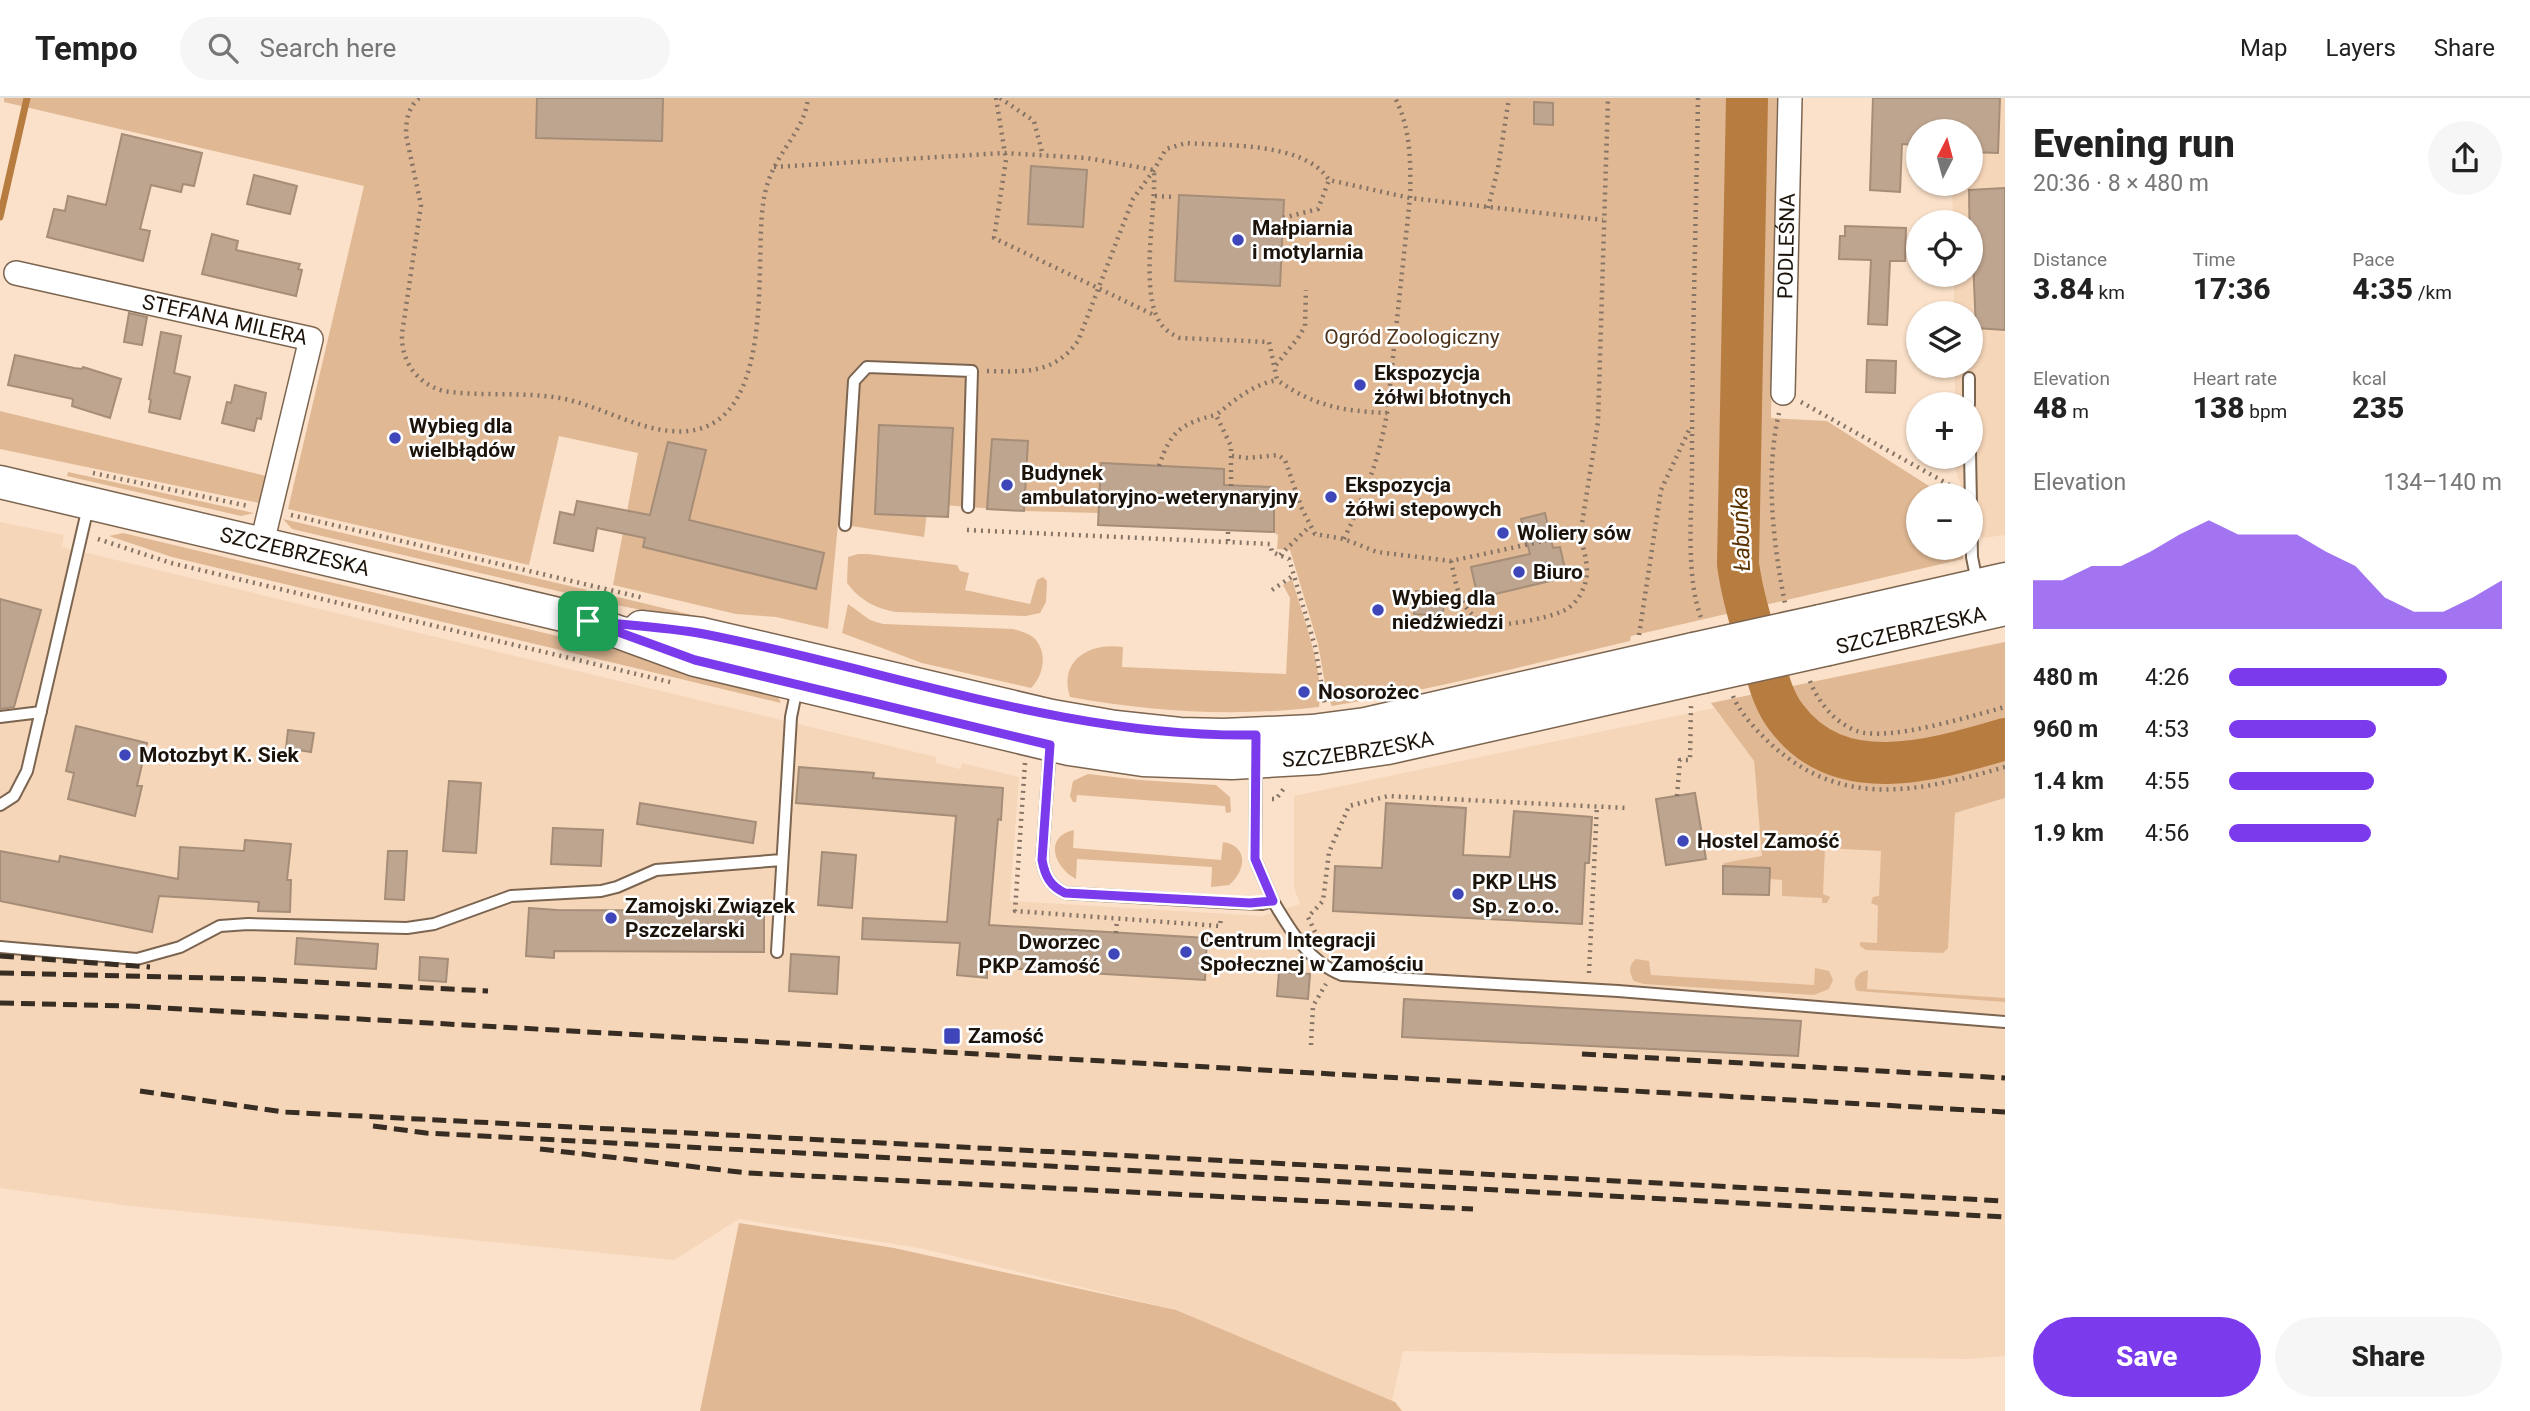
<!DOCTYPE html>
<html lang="en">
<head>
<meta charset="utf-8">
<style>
  :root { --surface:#fff; --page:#f6f6f6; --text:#222; --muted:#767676; --line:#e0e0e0; --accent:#7c3aed }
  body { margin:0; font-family:Roboto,sans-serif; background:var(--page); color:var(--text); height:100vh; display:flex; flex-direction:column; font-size:26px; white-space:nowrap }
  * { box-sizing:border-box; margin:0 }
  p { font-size:23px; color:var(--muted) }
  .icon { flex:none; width:38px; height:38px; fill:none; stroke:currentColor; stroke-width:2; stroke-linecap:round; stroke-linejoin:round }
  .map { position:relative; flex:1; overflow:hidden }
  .sheet { display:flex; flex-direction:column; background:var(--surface); width:525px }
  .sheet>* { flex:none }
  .needle { width:46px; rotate:6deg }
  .tools { position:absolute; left:1906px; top:21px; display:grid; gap:14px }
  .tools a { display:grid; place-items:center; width:77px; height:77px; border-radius:50%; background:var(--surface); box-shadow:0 2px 5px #0004; font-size:35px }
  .pin { position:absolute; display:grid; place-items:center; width:60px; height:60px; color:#fff; margin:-30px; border-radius:14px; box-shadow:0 4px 10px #0006 }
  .round { display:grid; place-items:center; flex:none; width:74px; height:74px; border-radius:37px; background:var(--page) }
  .headline { display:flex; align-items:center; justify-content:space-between; height:119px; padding:0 28px }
  h1 { font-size:38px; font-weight:800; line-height:52px }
  .metrics { display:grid; grid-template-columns:repeat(3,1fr); gap:10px; height:119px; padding:7px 28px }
  .metrics div { display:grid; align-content:center }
  .metrics b { font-size:30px; font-weight:800 }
  .metrics small { font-size:19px; font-weight:400 }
  .metrics p { font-size:19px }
  .chart { height:196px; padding:14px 28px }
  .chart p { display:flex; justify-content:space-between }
  .chart svg { width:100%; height:126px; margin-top:7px; fill:var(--accent); opacity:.7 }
  .action { display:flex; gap:14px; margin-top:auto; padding:14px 28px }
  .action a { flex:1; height:80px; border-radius:42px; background:var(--accent); color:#fff; font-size:28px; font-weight:800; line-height:80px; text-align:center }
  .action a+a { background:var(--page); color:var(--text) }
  ul { padding:0 28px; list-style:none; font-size:23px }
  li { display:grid; grid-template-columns:112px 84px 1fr; align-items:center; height:52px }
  li i { height:18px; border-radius:9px; background:var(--accent) }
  header { display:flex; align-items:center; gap:42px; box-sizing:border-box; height:98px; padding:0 35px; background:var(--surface); border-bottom:2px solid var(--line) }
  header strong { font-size:33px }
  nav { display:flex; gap:38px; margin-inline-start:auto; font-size:24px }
  .search { width:490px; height:63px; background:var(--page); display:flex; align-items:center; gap:18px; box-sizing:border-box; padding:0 24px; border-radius:38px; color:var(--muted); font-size:26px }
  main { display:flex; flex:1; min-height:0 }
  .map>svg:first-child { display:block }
</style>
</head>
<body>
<header>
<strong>Tempo</strong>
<div class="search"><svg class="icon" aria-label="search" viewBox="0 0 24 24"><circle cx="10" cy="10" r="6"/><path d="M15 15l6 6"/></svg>Search here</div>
<nav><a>Map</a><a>Layers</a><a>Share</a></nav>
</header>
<main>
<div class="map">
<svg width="2005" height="1313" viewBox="0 0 2005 1313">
  <rect width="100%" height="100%" fill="#fbe1c9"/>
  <path fill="#f6d6b9" d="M 1953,0 L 2005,0 L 2005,437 L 1982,440 L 1971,410 L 1970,397 L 1965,397 L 1956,374 L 1956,359 L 1970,359 L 1970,306 L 1955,306 L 1955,268 L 1970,268 L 1970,215 L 1954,215 L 1954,177 L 1970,177 L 1970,124 L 1953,124 L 1952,86 L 1970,86 L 1970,33 L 1952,33 Z
    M 0,424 L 64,437 L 62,449 L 936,659 L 936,665 L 960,671 L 962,665 L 1019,679 L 1010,803 L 1262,818 L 1300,806 L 1294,790 L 1294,698 L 1714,610 L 1754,663 L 1756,695 L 1955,715 L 2005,700 L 2005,1258 L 1969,1261 L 1403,1253 L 1392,1303 L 1176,1212 L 924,1151 L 739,1121 L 674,1162 L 131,1108 L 0,1090 Z"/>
  <path fill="#e0b894" d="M 4,0 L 1777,0 L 1771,320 L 1827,323 L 1943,397 L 1918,397 L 1918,450 L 1963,450 L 1963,461 L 1631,538 L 1630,543 C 1532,566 1432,592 1332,608 L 1327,597 L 1318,546 L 1290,452 L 1277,451 L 1278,437 L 1273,434 L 1098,415 L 1024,413 L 928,406 L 924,439 L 838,426 L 828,531 L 776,519 L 736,516 L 613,487 L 638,355 L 559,338 L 529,467 L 288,411 L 364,88 L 4,4 Z
    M 0,313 L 266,378 L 259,405 L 0,351 Z
    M 68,374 L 254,415 L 241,418 L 67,378 Z
    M 283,421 L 587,492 L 579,498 L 292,431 Z
    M 123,435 L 612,551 L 777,597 L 781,605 L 172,459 L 109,438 Z
    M 858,456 L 868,456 L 957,467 L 960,473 L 969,475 L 965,492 L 1030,506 L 1037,482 L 1043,479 L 1047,483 L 1046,504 L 1040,515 L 1026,518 L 896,514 C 874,510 860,502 847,485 L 848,459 Z
    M 1292,481 C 1302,516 1325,574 1319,609 C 1235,619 1153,614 1070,599 C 1058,562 1090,544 1123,549 L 1122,569 L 1286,576 L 1290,500 L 1283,487 Z
    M 601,495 L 742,529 L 723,528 L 606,505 Z
    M 848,506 L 870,522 L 883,526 L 1013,531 C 1020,533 1028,535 1034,540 C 1048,554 1044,577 1031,590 L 922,565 L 842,535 Z
    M 2005,544 L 2005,700 L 1955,715 L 1948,850 L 1943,855 L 1866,852 L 1860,848 L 1860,844 L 1877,845 L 1878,808 L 1871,805 L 1873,799 L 1879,798 L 1881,753 L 1825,750 L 1823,796 L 1830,799 L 1827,805 L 1822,805 L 1822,800 L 1782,798 L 1782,782 L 1770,781 L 1770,770 L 1723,768 L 1724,765 L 1762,758 L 1754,663 L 1711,605 Z
    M 1088,676 L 1140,682 L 1216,687 L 1230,699 L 1231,714 L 1226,715 L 1225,708 L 1077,697 L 1076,704 L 1073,704 L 1070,698 L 1073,683 Z
    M 1074,732 L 1073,750 L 1221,762 L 1223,744 C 1249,748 1246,773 1229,787 L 1211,789 L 1212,769 L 1077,761 L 1076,781 C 1054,769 1043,739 1074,732 Z
    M 1636,861 L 1649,863 L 1651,877 L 1814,887 L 1815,870 L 1829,873 L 1833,882 L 1829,891 L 1814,897 L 1644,886 L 1634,883 C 1629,875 1628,867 1636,861 Z
    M 1868,872 L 1867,891 L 2005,900 L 2005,904 L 1857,893 C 1851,883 1857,874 1868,872 Z
    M 739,1125 L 894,1150 L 1176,1212 L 1395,1304 L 1402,1313 L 700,1313 Z"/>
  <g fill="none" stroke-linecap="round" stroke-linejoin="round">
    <path stroke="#b77c40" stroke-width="7" d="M 0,119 L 27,0"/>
    <path stroke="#b77c40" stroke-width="42" d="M 1747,0 L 1738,466 C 1742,496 1751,525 1760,554 C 1767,576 1772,601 1786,619 C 1839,691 1934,662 2005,641"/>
  </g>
  <path fill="#bea58f" stroke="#a58d77" stroke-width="2" d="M 537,0 L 663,0 L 662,43 L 536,40 Z
    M 1873,0 L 2000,0 L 1998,55 L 1970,54 L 1970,33 L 1918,33 L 1918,47 L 1902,46 L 1900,94 L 1870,92 Z
    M 1534,4 L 1553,5 L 1553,27 L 1534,26 Z
    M 122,36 L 202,55 L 194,88 L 183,86 L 181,94 L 151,87 L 140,131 L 150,133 L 143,163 L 47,139 L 54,111 L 65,113 L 68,98 L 106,107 Z
    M 1031,68 L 1087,72 L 1083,129 L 1028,126 Z
    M 254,77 L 297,88 L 290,116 L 247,106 Z
    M 2005,90 L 2005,232 L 1976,230 L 1973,162 L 1970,162 L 1969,92 Z
    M 1179,97 L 1284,102 L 1280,188 L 1175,183 Z
    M 1845,128 L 1906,130 L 1905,163 L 1890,163 L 1887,227 L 1868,226 L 1871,162 L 1839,161 L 1840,138 L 1845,138 Z
    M 212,136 L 238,143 L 236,152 L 300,166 L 298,171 L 302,172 L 296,198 L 202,176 Z
    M 129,215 L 147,219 L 142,247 L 124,244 Z
    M 161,234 L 181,238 L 174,275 L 190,279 L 180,321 L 149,314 L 151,302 L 149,301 Z
    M 15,257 L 74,270 L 82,271 L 83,269 L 121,281 L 110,320 L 72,308 L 73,301 L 8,287 Z
    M 1867,262 L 1896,263 L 1895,295 L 1866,294 Z
    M 235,287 L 266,295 L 261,321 L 257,320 L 254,333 L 222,325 L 227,304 L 231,305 Z
    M 879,327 L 953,330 L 948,419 L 875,416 Z
    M 992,341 L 1028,343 L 1024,413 L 987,411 Z
    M 668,344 L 706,352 L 689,422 L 824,455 L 816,491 L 643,449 L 645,440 L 597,430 L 593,453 L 554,445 L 560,414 L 574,417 L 577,403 L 650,417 Z
    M 1101,365 L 1224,371 L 1224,387 L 1274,389 L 1274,434 L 1098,427 Z
    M 1545,415 L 1553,450 L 1560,449 L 1567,479 L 1478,500 L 1471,469 L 1530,456 L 1521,421 Z
    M 1416,493 L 1444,495 L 1443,518 L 1414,516 Z
    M 0,501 L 41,512 L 14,609 L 0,611 Z
    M 76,628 L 147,645 L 137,688 L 142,688 L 135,718 L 68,701 L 74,675 L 66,673 Z
    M 288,632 L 314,635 L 311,654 L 286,650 Z
    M 799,669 L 874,675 L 873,680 L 1003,690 L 1001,722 L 998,721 L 989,827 L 1207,840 L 1205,882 L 987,869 L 987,880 L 957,877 L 960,845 L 862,841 L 863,820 L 947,824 L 956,718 L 796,705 Z
    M 449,683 L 481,685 L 476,755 L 443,753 Z
    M 1695,695 L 1706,761 L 1666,767 L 1656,701 Z
    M 640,705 L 756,724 L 753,745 L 637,726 Z
    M 1386,705 L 1466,710 L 1463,757 L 1510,759 L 1514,713 L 1592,719 L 1589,765 L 1585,765 L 1582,826 L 1333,813 L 1335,768 L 1382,770 Z
    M 553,730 L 603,732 L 601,768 L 551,766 Z
    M 245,742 L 291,746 L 287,782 L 291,782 L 290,814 L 258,813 L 259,804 L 159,798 L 152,834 L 0,803 L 0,753 L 59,764 L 60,758 L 178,781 L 180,749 L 244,753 Z
    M 388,753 L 407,753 L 404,802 L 385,801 Z
    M 822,754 L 856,757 L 852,810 L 818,807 Z
    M 1723,768 L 1770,770 L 1769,797 L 1723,796 Z
    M 529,810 L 557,812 L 764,813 L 764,854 L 554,853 L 554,860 L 526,858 Z
    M 297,840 L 378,846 L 376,871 L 295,866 Z
    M 791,856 L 839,859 L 837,896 L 789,893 Z
    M 420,859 L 448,861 L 446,884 L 419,882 Z
    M 1279,874 L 1310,876 L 1308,901 L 1277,898 Z
    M 1404,901 L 1801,923 L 1798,958 L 1402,939 Z"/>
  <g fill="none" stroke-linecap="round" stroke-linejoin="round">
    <g stroke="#7c6550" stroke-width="14">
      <path id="lane" d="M 1969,280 L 1969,306
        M 1970,354 L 1972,459 L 1977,484
        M 845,427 L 854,283 L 867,269 L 972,273 L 968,409
        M 0,619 L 41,614
        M 1050,648 L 1042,762 C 1045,778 1050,788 1065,795 L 1238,805 L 1262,806 L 1273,803 L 1255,761 L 1256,666
        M 0,707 L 14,698 L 27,673 L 88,409
        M 1273,803 C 1290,832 1309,864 1342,877 L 1618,893 L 2005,924
        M 0,849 L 137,861 L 180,849 L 220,828 L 248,826 L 407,830 L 434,826 L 511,798 L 601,793 L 617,789 L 656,772 L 782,762
        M 777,854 L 791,619 L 797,590"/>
    </g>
    <g stroke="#7c6550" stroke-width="26">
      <g id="street">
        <path id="s1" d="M 16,175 L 311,241 L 262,445"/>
        <path id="s2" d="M 1783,295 L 1790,0"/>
      </g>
    </g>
    <g stroke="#7c6550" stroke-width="35">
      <g id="secondary">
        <path id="s3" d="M 0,384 L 588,523 L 695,562 L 1069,651 L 1143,662 L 1232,665 L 1318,660 L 1388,650 L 1703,579"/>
        <path d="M 1820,523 L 2005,481"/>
        <path d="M 641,529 L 702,536 L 1052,618 L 1115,629 L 1180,636 L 1224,637 L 1312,633 L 1365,626 L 1693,551"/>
        <path id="s4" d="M 1829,551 L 2005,511"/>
      </g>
    </g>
    <path stroke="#857465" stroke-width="4.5" stroke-dasharray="2 5" stroke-linecap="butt" d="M 419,0 C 408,10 406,22 406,37 L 421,107 L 402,236 C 401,264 417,285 443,293 C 483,299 525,293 565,301 C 601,309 635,330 671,333 C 779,343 754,171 763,106 C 765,92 769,78 776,66 C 788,43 805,27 808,0
      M 996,0 L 1006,62 L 994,140 L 1156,218
      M 1000,0 L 1034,23 L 1043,58
      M 1698,0 C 1696,123 1692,246 1692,369 C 1692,413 1685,481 1702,522
      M 774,69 L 1004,55 L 1087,60 L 1154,72 C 1156,110 1141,185 1157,219 C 1162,230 1169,235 1180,240 L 1269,244 L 1277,282 C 1314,308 1342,313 1387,315
      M 1155,98 L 1175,99
      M 1488,110 L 1498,70 L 1509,0
      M 1283,120 L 1318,111 L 1329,82
      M 1276,267 L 1298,240 L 1305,228 L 1306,192
      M 987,273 C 1025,274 1054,276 1078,243 L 1133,101 L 1154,72 L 1166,51 L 1186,45 C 1226,48 1305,44 1329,82 L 1410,100 L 1603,122
      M 1801,304 L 1955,390
      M 1779,315 C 1765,374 1773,446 1785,505
      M 1232,358 L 1248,360 L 1278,357 L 1285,362 L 1302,411 L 1315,436 L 1344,441 L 1377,454 L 1451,463 L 1567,438 L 1580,438 L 1598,324 L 1608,0
      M 1159,368 C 1170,334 1181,325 1216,317
      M 93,375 L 248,408
      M 1231,388 L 1231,348 L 1216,317 C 1236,301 1252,287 1277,282
      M 291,417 L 644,500
      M 967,432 L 1270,446 L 1272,454 L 1289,461 L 1315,548 L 1325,607
      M 98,441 L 171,465 L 670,584
      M 1344,441 C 1364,398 1379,363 1387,315 L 1410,100 C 1411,67 1411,30 1395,0
      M 1228,443 L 1228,432
      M 1280,457 L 1310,428
      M 1451,463 C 1455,479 1457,500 1469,513 C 1475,520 1483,525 1492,526 C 1508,528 1546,520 1561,514 C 1571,510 1579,501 1583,491 C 1591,474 1585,456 1580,438
      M 1272,492 L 1294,477
      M 1639,537 L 1661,392 L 1690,330
      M 1810,583 C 1818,604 1835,625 1857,633 C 1888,644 1971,618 2005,609
      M 1733,598 C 1741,617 1758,634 1773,648 C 1845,712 1920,693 2005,669
      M 1025,665 L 1015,813 L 1220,828 L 1221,819
      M 1677,698 L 1680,662 L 1690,662 L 1691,608
      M 1272,701 L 1276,701 L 1285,689
      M 1315,834 L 1308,819 L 1323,803 L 1329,754 L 1349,708 L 1388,698 L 1626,710
      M 1116,835 L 1117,822
      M 1589,875 L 1597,708
      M 1311,947 L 1313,908 L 1326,886"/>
    <use href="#lane" stroke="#fff" stroke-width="10"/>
    <use href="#street" stroke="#fff" stroke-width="23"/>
    <use href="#secondary" stroke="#fff" stroke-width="32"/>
    <path stroke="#382d23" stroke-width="5" stroke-dasharray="14 7" stroke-linecap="butt" d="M 0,858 L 150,869
      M 0,875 L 254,881 L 488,893
      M 0,905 L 129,908 L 2005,1014
      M 1582,956 L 2005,980
      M 140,993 L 283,1014 L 2005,1103
      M 373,1028 L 426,1035 L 2005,1119
      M 540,1051 L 748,1075 L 1473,1111"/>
    <g stroke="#7c6550" stroke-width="35" stroke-linecap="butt">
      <path id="secondary-bridge" d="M 1693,551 L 1820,523
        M 1703,579 L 1829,551"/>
    </g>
    <use href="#secondary-bridge" stroke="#fff" stroke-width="32"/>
  </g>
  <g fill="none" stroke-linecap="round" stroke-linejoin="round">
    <g stroke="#fff" stroke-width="14">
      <path id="route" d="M 588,523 C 626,527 666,529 704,536 C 888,572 1067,640 1256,637 L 1255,761 L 1273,803 L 1250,805 L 1065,795 C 1050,788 1045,778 1042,762 L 1050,647 L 695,562 Z"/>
    </g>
    <use href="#route" stroke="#7c3aed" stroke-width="9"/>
  </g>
  <g fill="#3e46ba" stroke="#fff" stroke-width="2.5">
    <circle cx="1238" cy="142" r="7"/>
    <circle cx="1360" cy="287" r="7"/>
    <circle cx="395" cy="340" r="7"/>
    <circle cx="1007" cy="387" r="7"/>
    <circle cx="1331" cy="399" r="7"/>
    <circle cx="1503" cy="435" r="7"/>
    <circle cx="1519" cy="474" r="7"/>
    <circle cx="1378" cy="512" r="7"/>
    <circle cx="1304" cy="594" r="7"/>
    <circle cx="125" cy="657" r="7"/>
    <circle cx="1683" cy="743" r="7"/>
    <circle cx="1458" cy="796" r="7"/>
    <circle cx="611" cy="820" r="7"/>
    <circle cx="1186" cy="854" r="7"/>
    <circle cx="1114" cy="856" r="7"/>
    <rect x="943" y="929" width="18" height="18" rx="3.5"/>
  </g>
  <g text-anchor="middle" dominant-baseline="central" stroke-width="5" stroke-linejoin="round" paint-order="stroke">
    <g font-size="21" font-weight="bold" fill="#1c130b" stroke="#fff" text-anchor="start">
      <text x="1252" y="130">Małpiarnia<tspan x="1252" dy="24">i motylarnia</tspan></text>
      <text x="1374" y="275">Ekspozycja<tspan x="1374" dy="24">żółwi błotnych</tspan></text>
      <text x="409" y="328">Wybieg dla<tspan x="409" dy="24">wielbłądów</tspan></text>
      <text x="1021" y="375">Budynek<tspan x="1021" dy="24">ambulatoryjno-weterynaryjny</tspan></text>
      <text x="1345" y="387">Ekspozycja<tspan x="1345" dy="24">żółwi stepowych</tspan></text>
      <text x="1517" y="435">Woliery sów</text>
      <text x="1533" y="474">Biuro</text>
      <text x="1392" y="500">Wybieg dla<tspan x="1392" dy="24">niedźwiedzi</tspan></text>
      <text x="1318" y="594">Nosorożec</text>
      <text x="139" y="657">Motozbyt K. Siek</text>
      <text x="1697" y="743">Hostel Zamość</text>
      <text x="1472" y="784">PKP LHS<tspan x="1472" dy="24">Sp. z o.o.</tspan></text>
      <text x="625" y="808">Zamojski Związek<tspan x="625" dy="24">Pszczelarski</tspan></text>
      <text x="1200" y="842">Centrum Integracji<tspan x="1200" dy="24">Społecznej w Zamościu</tspan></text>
      <text x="1100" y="844" text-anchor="end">Dworzec<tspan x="1100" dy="24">PKP Zamość</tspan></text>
      <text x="968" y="938">Zamość</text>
    </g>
    <g font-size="21" fill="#1c130b" stroke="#fff">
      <text stroke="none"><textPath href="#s2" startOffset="147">PODLEŚNA</textPath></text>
      <text stroke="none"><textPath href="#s1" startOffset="214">STEFANA MILERA</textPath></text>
      <text stroke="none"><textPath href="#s3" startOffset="303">SZCZEBRZESKA</textPath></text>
      <text stroke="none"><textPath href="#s4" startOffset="84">SZCZEBRZESKA</textPath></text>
      <text stroke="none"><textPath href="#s3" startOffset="1393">SZCZEBRZESKA</textPath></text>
    </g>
    <g font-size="21" fill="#4e341a" stroke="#fff">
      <text x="1412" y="239">Ogród Zoologiczny</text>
    </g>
    <g font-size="23" font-style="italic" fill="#5a3200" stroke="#fff">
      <text transform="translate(1741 431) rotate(-92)">Łabuńka</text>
    </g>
  </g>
</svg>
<div class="tools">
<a><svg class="needle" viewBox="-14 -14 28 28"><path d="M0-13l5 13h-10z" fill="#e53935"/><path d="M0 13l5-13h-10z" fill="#767676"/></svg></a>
<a><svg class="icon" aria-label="locate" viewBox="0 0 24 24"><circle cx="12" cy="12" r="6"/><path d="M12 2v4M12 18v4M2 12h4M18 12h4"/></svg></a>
<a><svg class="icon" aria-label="layers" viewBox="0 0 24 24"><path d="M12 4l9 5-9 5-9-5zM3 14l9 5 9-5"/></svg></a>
<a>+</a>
<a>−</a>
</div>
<div class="pin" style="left:588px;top:523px;background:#1e9e55"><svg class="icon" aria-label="arrive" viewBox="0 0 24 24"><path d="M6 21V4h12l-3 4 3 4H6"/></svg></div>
</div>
<section class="sheet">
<div class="headline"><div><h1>Evening run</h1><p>20:36 · 8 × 480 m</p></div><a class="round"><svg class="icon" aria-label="share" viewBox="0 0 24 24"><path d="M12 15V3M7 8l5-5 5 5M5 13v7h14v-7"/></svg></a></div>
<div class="metrics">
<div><p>Distance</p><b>3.84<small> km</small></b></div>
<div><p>Time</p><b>17:36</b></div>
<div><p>Pace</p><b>4:35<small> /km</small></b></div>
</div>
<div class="metrics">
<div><p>Elevation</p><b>48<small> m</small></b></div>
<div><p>Heart rate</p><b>138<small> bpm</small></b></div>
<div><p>kcal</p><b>235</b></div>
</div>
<div class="chart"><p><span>Elevation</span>134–140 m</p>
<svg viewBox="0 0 160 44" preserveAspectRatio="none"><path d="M0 44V27L10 27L20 22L30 22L40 17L50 11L60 6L70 11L80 11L90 11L100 17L110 22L120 33L130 38L140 38L150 33L160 27V44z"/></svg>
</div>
<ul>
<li><b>480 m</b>4:26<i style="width:80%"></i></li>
<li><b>960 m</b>4:53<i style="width:54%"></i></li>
<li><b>1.4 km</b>4:55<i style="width:53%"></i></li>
<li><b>1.9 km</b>4:56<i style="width:52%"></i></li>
</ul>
<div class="action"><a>Save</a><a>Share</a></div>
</section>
</main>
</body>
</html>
